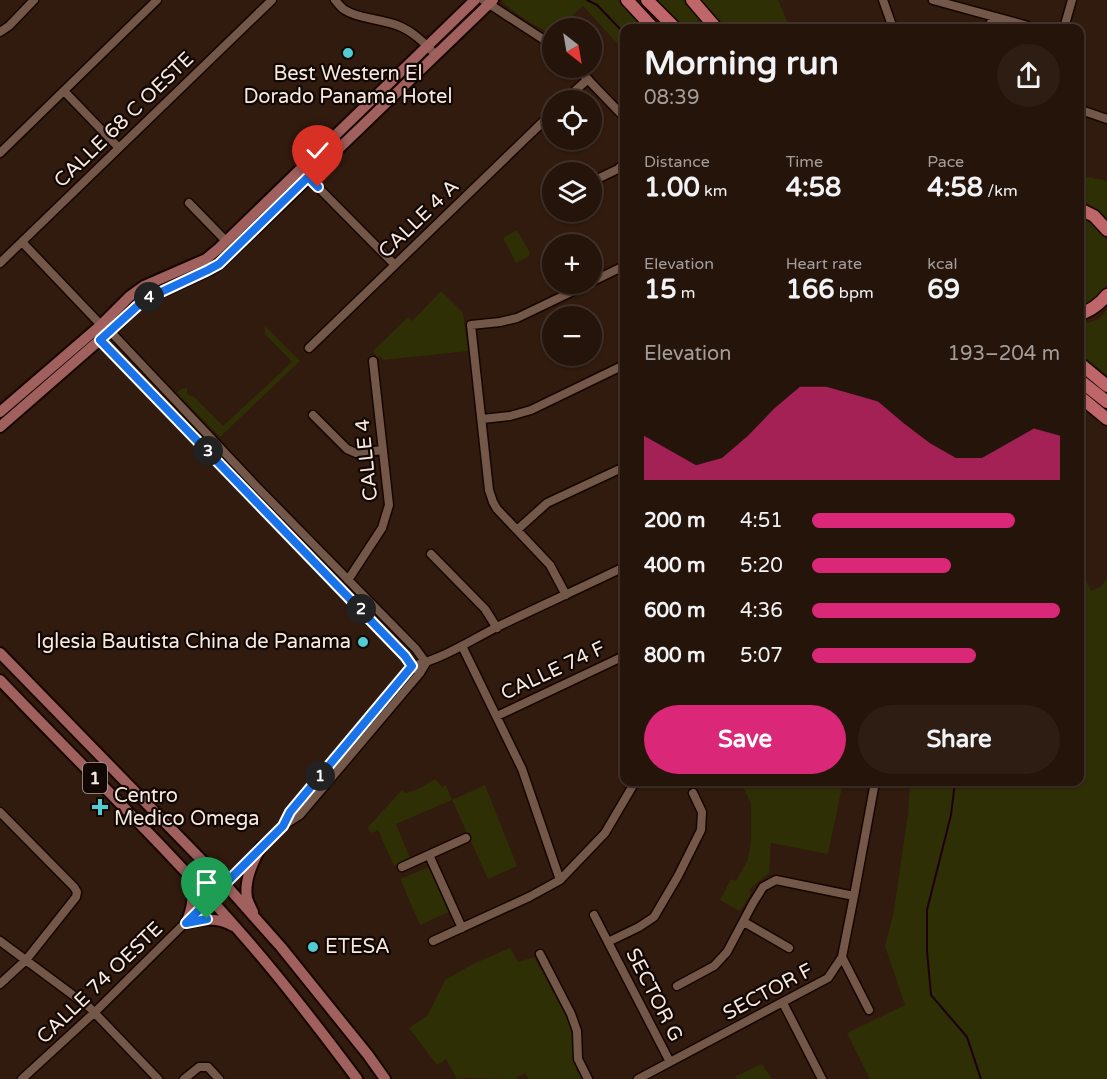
<!DOCTYPE html>
<html lang="en">
<head>
<meta charset="utf-8">
<style>
  :root { --surface:#25140a; --page:#2d1d13; --text:#f1f3f6; --muted:#a39e9c; --line:#42332b; --accent:#db2777 }
  body { margin:0; font-family:"Varela Round",sans-serif; background:var(--page); color:var(--text); height:100vh; display:flex; flex-direction:column; font-size:22px; white-space:nowrap }
  * { box-sizing:border-box; margin:0 }
  p { font-size:20px; color:var(--muted) }
  .icon { flex:none; width:33px; height:33px; fill:none; stroke:currentColor; stroke-width:2; stroke-linecap:round; stroke-linejoin:round }
  .map { position:relative; flex:1; overflow:hidden }
  .side { position:absolute; left:620px; top:24px; width:464px; height:762px; display:flex; flex-direction:column; background:var(--surface); border-radius:12px; box-shadow:0 2px 4px #0004,0 0 0 2px var(--line) }
  .side>* { flex:none }
  .needle { width:39px; rotate:149deg }
  .tools { position:absolute; left:542px; top:18px; display:grid; gap:12px }
  .tools a { display:grid; place-items:center; width:60px; height:60px; border-radius:50%; background:var(--surface); box-shadow:0 2px 4px #0004,0 0 0 2px var(--line); font-size:30px }
  .pin { position:absolute; display:grid; place-items:center; width:51px; height:51px; color:#fff; margin:-62px -26px; border-radius:50% 50% 50% 0; rotate:-45deg; box-shadow:0 0 6px #0007 }
  .pin .icon { rotate:45deg }
  .km { position:absolute; width:30px; height:30px; margin:-15px; border-radius:50%; background:#222; color:#fff; font-size:16px; line-height:30px; text-align:center }
  .round { display:grid; place-items:center; flex:none; width:63px; height:63px; border-radius:32px; background:var(--page) }
  .summary { display:flex; align-items:center; justify-content:space-between; height:102px; padding:0 24px }
  h1 { font-size:33px; font-weight:700; line-height:45px }
  .metrics { display:grid; grid-template-columns:repeat(3,1fr); gap:9px; height:102px; padding:6px 24px }
  .metrics div { display:grid; align-content:center }
  .metrics b { font-size:26px; font-weight:700 }
  .metrics small { font-size:16px; font-weight:400 }
  .metrics p { font-size:16px }
  .chart { height:168px; padding:12px 24px }
  .chart p { display:flex; justify-content:space-between }
  .chart svg { width:100%; height:108px; margin-top:6px; fill:var(--accent); opacity:.7 }
  .primary-button { display:flex; gap:12px; margin-top:auto; padding:12px 24px }
  .primary-button a { flex:1; height:69px; border-radius:36px; background:var(--accent); color:#fff; font-size:24px; font-weight:700; line-height:69px; text-align:center }
  .primary-button a+a { background:var(--page); color:var(--text) }
  ul { padding:0 24px; list-style:none; font-size:20px }
  li { display:grid; grid-template-columns:96px 72px 1fr; align-items:center; height:45px }
  li i { height:15px; border-radius:8px; background:var(--accent) }
  .map>svg:first-child { display:block }
</style>
</head>
<body>
<div class="map">
<svg width="1107" height="1079" viewBox="0 0 1107 1079">
  <rect width="100%" height="100%" fill="#311a0e"/>
  <path fill="#2e2f05" d="M 503,0 L 618,0 L 644,28 L 624,28 L 624,51 L 583,6 L 559,28 L 552,28 L 552,34 C 533,25 518,16 502,1 Z
    M 654,0 L 688,0 L 712,28 L 681,28 Z
    M 697,0 L 778,0 L 790,28 L 721,28 Z
    M 1078,175 L 1104,180 L 1107,182 L 1107,227 L 1079,206 Z
    M 1078,215 L 1093,223 L 1103,234 L 1107,242 L 1107,285 L 1098,298 L 1083,307 L 1079,307 Z
    M 517,230 L 530,253 L 529,256 L 516,263 L 503,238 Z
    M 441,291 L 463,313 L 468,351 L 383,360 L 380,356 L 377,357 L 373,351 L 408,317 L 412,321 Z
    M 1107,310 L 1107,376 L 1079,353 L 1078,326 L 1099,319 Z
    M 265,326 L 300,361 L 220,437 L 177,393 L 181,389 L 187,388 L 187,394 L 194,397 L 223,426 L 292,362 L 265,334 Z
    M 1079,566 L 1091,591 L 1100,587 L 1107,579 L 1107,1079 L 870,1079 L 847,1033 L 905,1005 L 885,946 L 894,910 L 908,814 L 910,782 L 1078,782 Z
    M 435,779 L 442,787 L 446,785 L 452,800 L 485,785 L 517,866 L 488,879 L 452,800 L 396,824 L 410,858 L 394,866 L 378,830 L 372,833 L 367,828 L 402,790 L 405,793 L 418,789 Z
    M 740,782 L 843,782 L 828,854 L 771,843 L 769,873 L 750,889 L 750,896 L 740,911 L 720,900 L 731,879 L 736,881 L 748,859 L 751,840 L 751,803 Z
    M 429,867 L 449,912 L 420,925 L 400,879 Z
    M 510,948 L 518,962 L 534,957 L 567,1018 L 573,1033 L 573,1060 L 577,1071 L 582,1079 L 529,1079 L 525,1073 L 514,1079 L 464,1078 L 457,1079 L 446,1059 L 437,1065 L 409,1028 L 428,1015 L 445,980 L 473,964 Z
    M 762,1064 L 772,1079 L 737,1079 L 736,1076 Z"/>
  <g fill="none" stroke-linecap="round" stroke-linejoin="round">
    <path stroke="#1d0010" stroke-width="2" d="M 587,0 L 597,5 L 624,33
      M 955,782 L 951,815 L 927,910 L 927,951 L 931,995 L 967,1037 L 981,1079"/>
    <g stroke="#170500" stroke-width="11">
      <path id="minor" d="M 335,0 C 338,3 341,8 345,10 C 358,19 383,19 399,26 C 414,32 425,44 436,55
        M 483,0 L 552,45
        M 883,0 L 893,28
        M 933,0 L 1028,26
        M 989,28 L 993,17
        M 1064,28 L 1072,0
        M 0,32 L 9,26 L 34,0
        M 577,68 L 624,117
        M 64,91 L 119,148
        M 565,100 L 588,79
        M 1078,109 L 1107,119
        M 0,153 L 157,0
        M 300,169 L 395,265
        M 591,182 L 618,169 L 624,163
        M 189,203 L 226,241
        M 22,242 L 101,325 L 110,331 L 258,488 L 416,649 L 426,663
        M 0,263 L 272,0
        M 591,282 L 624,266
        M 100,334 L 100,340 L 130,372 L 405,656 L 412,666 L 420,673
        M 309,348 L 552,113
        M 313,415 L 347,449 L 356,453 L 383,450
        M 482,419 L 510,416 L 531,410 L 624,365
        M 517,530 L 547,503 L 624,467
        M 431,554 L 485,609 L 497,628
        M 348,580 L 382,528 L 389,505 L 373,361
        M 566,595 L 550,565 L 497,509 L 493,502 L 489,490 L 471,325 L 500,322 L 517,318 L 588,284
        M 462,646 L 522,769 L 560,880
        M 497,716 L 624,656
        M 0,812 L 74,887 L 77,892 L 76,897 L 26,960 L 0,984
        M 283,825 L 290,812 L 412,666 C 442,659 468,642 495,628 C 538,607 581,588 624,567
        M 429,855 L 462,928
        M 402,867 L 466,838
        M 594,915 L 670,1062
        M 744,922 L 789,948
        M 0,941 L 89,1007 L 158,1079
        M 433,941 L 529,897 L 560,880 L 605,833 L 635,782
        M 608,942 L 639,927 L 654,917 L 678,876 L 701,830 L 702,812 L 693,793
        M 540,954 L 571,1014 L 577,1031 L 578,1059 L 588,1079
        M 842,957 L 869,1010
        M 677,986 L 714,966 L 727,952 L 753,903 L 763,887 L 776,880 L 854,896
        M 783,1003 L 822,1079
        M 22,1079 L 95,1012 L 283,826 L 300,815 L 420,673 L 426,663
        M 184,1079 L 199,1067 L 208,1067 L 219,1079
        M 638,1079 L 828,978 L 842,957 L 854,896 L 875,782"/>
    </g>
    <g stroke="#170500" stroke-width="14">
      <path id="major" d="M 0,412 L 101,325 L 130,296 L 144,286 L 199,262 L 206,259 L 218,249 L 475,0
        M 0,427 L 110,331 L 143,300 L 209,270 L 219,264 L 493,0
        M 0,653 L 225,884 L 281,947 L 368,1055 L 385,1079
        M 0,680 C 83,767 169,850 247,940 C 286,985 322,1032 357,1079
        M 253,912 C 251,908 248,902 247,898 C 244,880 253,862 261,847
        M 186,923 C 204,919 217,917 233,926
        M 186,923 C 193,907 194,896 190,879"/>
    </g>
    <g stroke="#170500" stroke-width="15">
      <path id="highway" d="M 627,0 L 653,28
        M 647,0 L 675,28
        M 692,0 L 716,28
        M 1078,208 L 1094,216 L 1107,230
        M 1078,315 C 1090,311 1100,304 1107,295
        M 1078,362 L 1107,386
        M 1078,379 L 1107,402
        M 1078,395 L 1107,419"/>
    </g>
    <use href="#minor" stroke="#73584a" stroke-width="8"/>
    <use href="#major" stroke="#a0605d" stroke-width="10"/>
    <use href="#highway" stroke="#be666a" stroke-width="12"/>
  </g>
  <g fill="none" stroke-linecap="round" stroke-linejoin="round">
    <g stroke="#fff" stroke-width="12">
      <path id="route" d="M 207,919 L 186,923 L 283,826 L 290,812 L 412,666 L 405,656 L 100,340 L 144,300 L 208,270 L 219,264 L 308,177 L 318,187"/>
    </g>
    <use href="#route" stroke="#1a73e8" stroke-width="8"/>
  </g>
  <g fill="#51ccd4" stroke="#110804" stroke-width="2">
    <circle cx="348" cy="53" r="6"/>
    <circle cx="363" cy="642" r="6"/>
    <path d="M97 798h6v6h6v6h-6v6h-6v-6h-6v-6h6z"/>
    <circle cx="313" cy="947" r="6"/>
  </g>
  <g text-anchor="middle" dominant-baseline="central" stroke-width="4.5" stroke-linejoin="round" paint-order="stroke">
    <rect fill="#110804" stroke="#b3a59e" stroke-width="1.5" x="83" y="763" width="24" height="30" rx="4.5"/>
    <g font-size="18" font-weight="bold" fill="#f8e8e0">
      <text x="95" y="778">1</text>
    </g>
    <g font-size="20" fill="#f8e8e0" stroke="#110804" text-anchor="start">
      <text x="348" y="74" text-anchor="middle">Best Western El<tspan x="348" dy="23">Dorado Panama Hotel</tspan></text>
      <text x="351" y="642" text-anchor="end">Iglesia Bautista China de Panama</text>
      <text x="114" y="796">Centro<tspan x="114" dy="23">Medico Omega</tspan></text>
      <text x="325" y="947">ETESA</text>
    </g>
    <g font-size="20" fill="#f8e8e0" stroke="#110804">
      <text transform="translate(124 120) rotate(-44)">CALLE 68 C OESTE</text>
      <text transform="translate(419 219) rotate(-44)">CALLE 4 A</text>
      <text transform="translate(367 460) rotate(-96)">CALLE 4</text>
      <text transform="translate(553 671) rotate(-25)">CALLE 74 F</text>
      <text transform="translate(100 983) rotate(-44)">CALLE 74 OESTE</text>
      <text transform="translate(768 992) rotate(-28)">SECTOR F</text>
      <text transform="translate(654 995) rotate(63)">SECTOR G</text>
    </g>
  </g>
</svg>
<div class="tools">
<a><svg class="needle" viewBox="-14 -14 28 28"><path d="M0-13l5 13h-10z" fill="#e53935"/><path d="M0 13l5-13h-10z" fill="#a39e9c"/></svg></a>
<a><svg class="icon" aria-label="locate" viewBox="0 0 24 24"><circle cx="12" cy="12" r="6"/><path d="M12 2v4M12 18v4M2 12h4M18 12h4"/></svg></a>
<a><svg class="icon" aria-label="layers" viewBox="0 0 24 24"><path d="M12 4l9 5-9 5-9-5zM3 14l9 5 9-5"/></svg></a>
<a>+</a>
<a>−</a>
</div>
<div class="pin" style="left:207px;top:919px;background:#1e9e55"><svg class="icon" aria-label="arrive" viewBox="0 0 24 24"><path d="M6 21V4h12l-3 4 3 4H6"/></svg></div>
<div class="pin" style="left:318px;top:187px;background:#d93025"><svg class="icon" aria-label="check" viewBox="0 0 24 24"><path d="M5 12l5 5 9-10"/></svg></div>
<b class="km" style="left:320px;top:776px">1</b>
<b class="km" style="left:361px;top:609px">2</b>
<b class="km" style="left:208px;top:451px">3</b>
<b class="km" style="left:149px;top:297px">4</b>
<section class="side">
<div class="summary"><div><h1>Morning run</h1><p>08:39</p></div><a class="round"><svg class="icon" aria-label="share" viewBox="0 0 24 24"><path d="M12 15V3M7 8l5-5 5 5M5 13v7h14v-7"/></svg></a></div>
<div class="metrics">
<div><p>Distance</p><b>1.00<small> km</small></b></div>
<div><p>Time</p><b>4:58</b></div>
<div><p>Pace</p><b>4:58<small> /km</small></b></div>
</div>
<div class="metrics">
<div><p>Elevation</p><b>15<small> m</small></b></div>
<div><p>Heart rate</p><b>166<small> bpm</small></b></div>
<div><p>kcal</p><b>69</b></div>
</div>
<div class="chart"><p><span>Elevation</span>193–204 m</p>
<svg viewBox="0 0 160 44" preserveAspectRatio="none"><path d="M0 44V26L10 32L20 38L30 35L40 26L50 15L60 6L70 6L80 9L90 12L100 21L110 29L120 35L130 35L140 29L150 23L160 26V44z"/></svg>
</div>
<ul>
<li><b>200 m</b>4:51<i style="width:82%"></i></li>
<li><b>400 m</b>5:20<i style="width:56%"></i></li>
<li><b>600 m</b>4:36<i style="width:100%"></i></li>
<li><b>800 m</b>5:07<i style="width:66%"></i></li>
</ul>
<div class="primary-button"><a>Save</a><a>Share</a></div>
</section>
</div>
</body>
</html>
